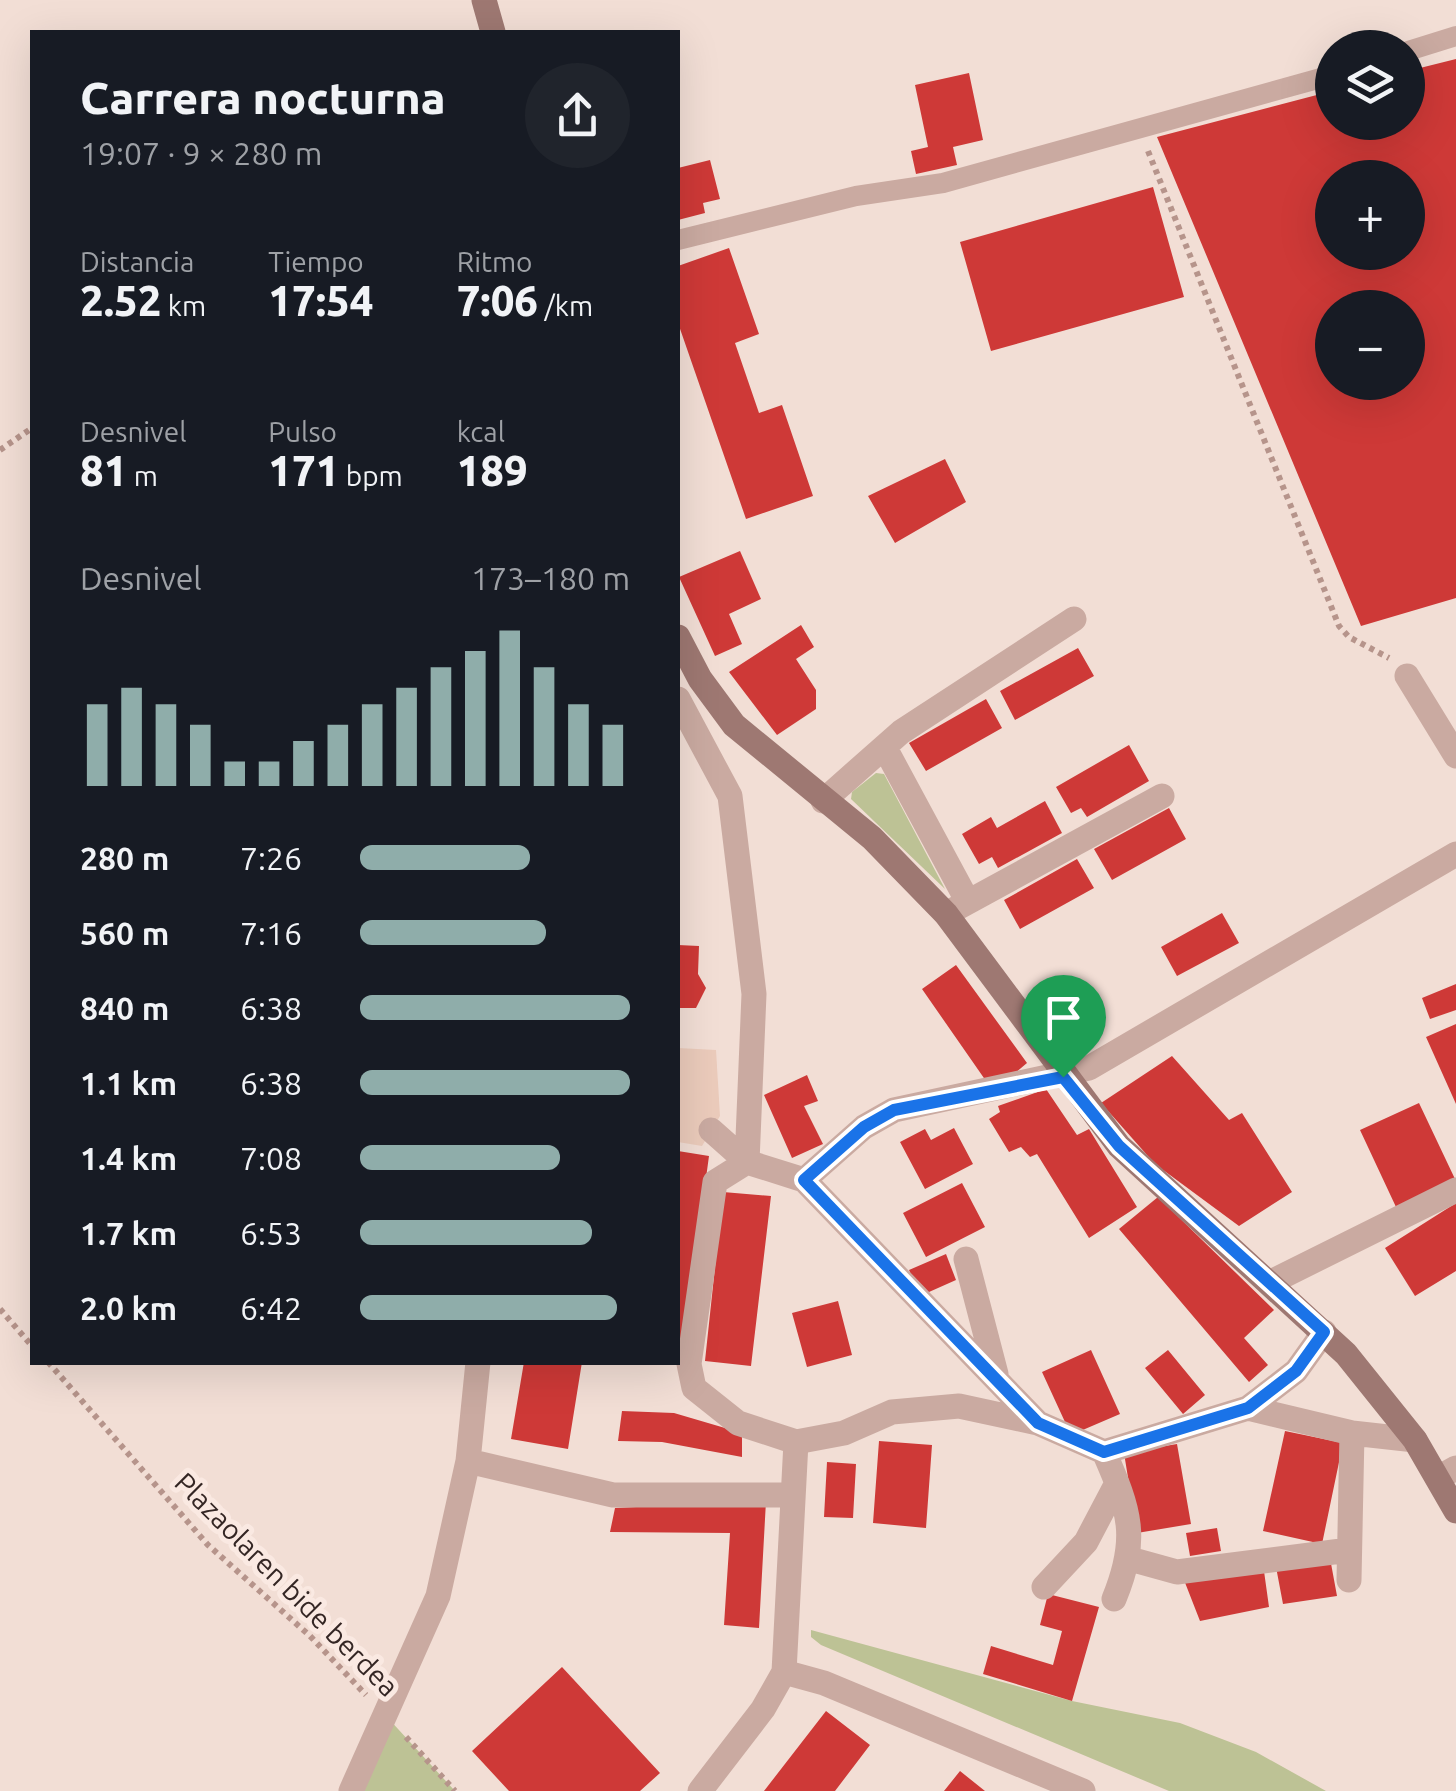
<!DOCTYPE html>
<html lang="es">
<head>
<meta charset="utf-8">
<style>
  :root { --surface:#171b24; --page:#20242c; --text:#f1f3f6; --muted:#9ea1a6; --accent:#8fadaa }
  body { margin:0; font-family:Ubuntu,sans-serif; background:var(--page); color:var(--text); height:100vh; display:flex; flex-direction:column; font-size:38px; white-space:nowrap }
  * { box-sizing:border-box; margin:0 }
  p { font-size:32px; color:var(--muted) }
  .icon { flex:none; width:55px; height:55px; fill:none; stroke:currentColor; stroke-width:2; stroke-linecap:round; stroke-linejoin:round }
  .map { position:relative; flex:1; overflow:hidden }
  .side { position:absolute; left:30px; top:30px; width:650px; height:1335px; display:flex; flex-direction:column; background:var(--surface); border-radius:0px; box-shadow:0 10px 40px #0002 }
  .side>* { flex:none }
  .fabs { position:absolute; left:1315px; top:30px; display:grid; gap:20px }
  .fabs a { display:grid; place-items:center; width:110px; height:110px; border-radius:50%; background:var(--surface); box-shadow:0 10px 40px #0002; font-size:50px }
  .pin { position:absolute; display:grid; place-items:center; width:85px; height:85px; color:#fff; margin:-102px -42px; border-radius:50% 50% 50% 0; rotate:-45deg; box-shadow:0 0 10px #0007 }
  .pin .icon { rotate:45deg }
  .round { display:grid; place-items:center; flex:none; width:105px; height:105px; border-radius:52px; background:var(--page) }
  .overview { display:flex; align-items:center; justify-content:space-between; height:170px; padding:0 50px }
  h1 { font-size:45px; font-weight:800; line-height:75px }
  .metrics { display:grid; grid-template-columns:repeat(3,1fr); gap:15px; height:170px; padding:10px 50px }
  .metrics div { display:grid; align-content:center }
  .metrics b { font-size:42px; font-weight:800 }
  .metrics small { font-size:28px; font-weight:400 }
  .metrics p { font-size:28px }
  .chart { height:280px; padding:20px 50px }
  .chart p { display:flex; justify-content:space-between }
  .chart svg { width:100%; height:180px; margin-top:10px; stroke:var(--accent); stroke-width:6 }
  ul { padding:0 50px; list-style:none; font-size:32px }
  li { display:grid; grid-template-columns:160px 120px 1fr; align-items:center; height:75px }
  li i { height:25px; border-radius:12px; background:var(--accent) }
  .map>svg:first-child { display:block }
</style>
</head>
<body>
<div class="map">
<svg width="1456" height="1791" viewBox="0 0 1456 1791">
  <rect width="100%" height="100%" fill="#f2ded5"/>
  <path fill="#bdc295" d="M 876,773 L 884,774 L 945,889 L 851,799 L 852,792 Z
    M 811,1630 L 1072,1701 L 1180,1723 L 1256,1752 L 1326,1791 L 1169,1791 L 821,1645 L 811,1637 Z
    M 387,1717 L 455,1791 L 351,1791 Z"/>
  <path fill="#ebcbbb" d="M 678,1048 L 716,1050 L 720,1116 L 702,1146 L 678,1142 Z"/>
  <path fill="#ce3937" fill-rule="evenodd" d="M 1456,59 L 1456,598 L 1361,626 L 1157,137 L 1332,91 L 1332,122 L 1408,122 L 1408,71 ZM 1332,178 L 1408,178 L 1408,252 L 1332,252 ZM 1332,308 L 1408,308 L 1408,382 L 1332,382 Z
    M 969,73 L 983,140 L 953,147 L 957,165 L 916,174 L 911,151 L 928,147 L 915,85 Z
    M 710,160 L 720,199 L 703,203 L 705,213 L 678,220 L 678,168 Z
    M 1153,187 L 1184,297 L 991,351 L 960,242 Z
    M 729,248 L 759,334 L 735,343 L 759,413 L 782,405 L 813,496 L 746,519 L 678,323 L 678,266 Z
    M 945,459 L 966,502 L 895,543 L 868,496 Z
    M 740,551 L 761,599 L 729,614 L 742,644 L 715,656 L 679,577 Z
    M 801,625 L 814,647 L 796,659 L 816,690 L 816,709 L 777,735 L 729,672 Z
    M 1078,648 L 1094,676 L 1015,720 L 1000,691 Z
    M 986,699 L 1002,728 L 926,771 L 909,743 Z
    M 1129,745 L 1149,781 L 1087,817 L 1081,808 L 1071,813 L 1056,787 Z
    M 1045,801 L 1062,833 L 998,868 L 992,857 L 979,864 L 962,834 L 991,817 L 997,828 Z
    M 1169,808 L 1186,839 L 1112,880 L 1094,849 Z
    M 1077,859 L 1094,888 L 1020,929 L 1004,900 Z
    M 1222,913 L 1239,943 L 1177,976 L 1161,947 Z
    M 678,945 L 699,946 L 698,974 L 706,988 L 696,1008 L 678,1008 Z
    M 956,965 L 1027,1063 L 1009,1078 L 986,1081 L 922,989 Z
    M 1456,984 L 1456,1010 L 1430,1019 L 1422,998 Z
    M 1456,1024 L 1456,1104 L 1426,1037 Z
    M 1172,1056 L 1229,1120 L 1242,1113 L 1292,1192 L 1239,1226 L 1155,1164 L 1101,1103 Z
    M 807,1075 L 818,1101 L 804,1106 L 823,1144 L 792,1158 L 764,1095 Z
    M 1046,1089 L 1077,1135 L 1089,1129 L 1137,1207 L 1089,1238 L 1037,1154 L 1030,1157 L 1021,1147 L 1009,1152 L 989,1119 L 1000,1112 L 998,1106 Z
    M 1419,1103 L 1455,1179 L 1396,1207 L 1360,1130 Z
    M 954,1128 L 973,1164 L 925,1189 L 900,1142 L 925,1129 L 931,1140 Z
    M 678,1151 L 709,1156 L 682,1354 L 678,1354 Z
    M 962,1183 L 985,1227 L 926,1257 L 903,1213 Z
    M 723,1192 L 771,1196 L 751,1366 L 705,1361 Z
    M 1158,1197 L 1274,1310 L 1244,1338 L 1268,1365 L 1249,1382 L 1119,1229 Z
    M 1456,1203 L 1456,1271 L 1415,1296 L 1385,1248 Z
    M 946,1254 L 956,1280 L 920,1296 L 909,1270 Z
    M 838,1301 L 852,1355 L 807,1367 L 792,1313 Z
    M 1091,1350 L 1120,1414 L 1071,1435 L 1042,1372 Z
    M 1168,1350 L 1205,1395 L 1183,1414 L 1145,1368 Z
    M 524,1362 L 582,1362 L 568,1449 L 511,1439 Z
    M 622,1411 L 674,1413 L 742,1433 L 742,1457 L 662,1442 L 618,1441 Z
    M 1285,1431 L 1343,1443 L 1322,1544 L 1263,1531 Z
    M 879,1441 L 932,1445 L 926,1528 L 873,1523 Z
    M 1177,1444 L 1191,1524 L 1137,1533 L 1124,1453 Z
    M 827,1462 L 856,1464 L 853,1518 L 824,1517 Z
    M 766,1501 L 759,1628 L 724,1625 L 730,1533 L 610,1532 L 615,1508 Z
    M 1217,1528 L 1221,1551 L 1190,1556 L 1186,1533 Z
    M 1330,1558 L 1337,1596 L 1283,1604 L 1276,1567 Z
    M 1263,1564 L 1269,1607 L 1200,1621 L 1184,1580 Z
    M 1048,1594 L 1099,1607 L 1072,1701 L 983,1674 L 991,1646 L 1053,1665 L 1062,1631 L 1040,1625 Z
    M 562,1667 L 660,1773 L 640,1791 L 509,1791 L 472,1751 Z
    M 826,1711 L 870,1745 L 835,1791 L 764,1791 Z
    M 960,1771 L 985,1791 L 944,1791 Z"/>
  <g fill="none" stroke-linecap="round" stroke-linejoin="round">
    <path stroke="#b6948b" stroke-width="6" stroke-dasharray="5 5" stroke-linecap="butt" d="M 1148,151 L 1339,626 L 1349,637 L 1389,658
      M 0,450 L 32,428
      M 0,1309 L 32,1346
      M 48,1362 L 208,1545 L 310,1636 L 366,1695
      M 406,1737 L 455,1791"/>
    <path stroke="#caaaa1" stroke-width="20" d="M 1408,51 L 1456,36
      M 678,240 L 856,196 L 943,183 L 1332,75"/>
    <path stroke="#caaaa1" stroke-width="25" d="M 1407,676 L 1456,756
      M 678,699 L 730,796 L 754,994 L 747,1162 L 804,1180 L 864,1127 L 894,1110 L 1089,1068 L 1456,854
      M 885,748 L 968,902
      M 823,801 L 901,732 L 1074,619
      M 946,914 L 1162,796
      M 711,1130 L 747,1162 L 715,1182 L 689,1364 L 694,1388 L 738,1423 L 796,1442 L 844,1433 L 892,1412 L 959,1406 L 1038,1423 L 1104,1452 L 1248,1408 L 1296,1371 L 1324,1332
      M 804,1180 L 1038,1423
      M 966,1259 L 996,1374
      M 1271,1282 L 1456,1190
      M 1248,1408 L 1352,1433 L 1415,1440
      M 1104,1452 C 1130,1511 1139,1538 1114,1599
      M 468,1461 L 613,1495 L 793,1495
      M 1438,1478 L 1456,1468
      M 1130,1559 L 1177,1572 L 1349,1550
      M 1349,1580 L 1352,1433
      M 1044,1587 L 1086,1542 L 1117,1483
      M 784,1672 L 796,1442
      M 351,1791 L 438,1596 L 468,1461 L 478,1362
      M 700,1791 L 763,1709 L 784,1672 L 824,1683 L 1083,1791"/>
    <path stroke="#9e7872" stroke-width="25" d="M 484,0 L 493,32
      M 678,637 L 700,679 L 734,725 L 872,838 L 946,914 L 1119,1146 L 1346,1354 L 1415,1440 L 1456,1511"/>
  </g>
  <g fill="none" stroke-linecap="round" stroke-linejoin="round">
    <g stroke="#fff" stroke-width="20">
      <path id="route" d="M 1063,1077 L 1119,1146 L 1324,1332 L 1296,1371 L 1248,1408 L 1104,1452 L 1038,1423 L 804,1180 L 864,1127 L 894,1110 Z"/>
    </g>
    <use href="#route" stroke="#1a73e8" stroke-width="12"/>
  </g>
  <g text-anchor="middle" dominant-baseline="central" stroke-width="10" stroke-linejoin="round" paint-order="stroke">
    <g font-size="28" fill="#342624" stroke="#fae9e2">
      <text transform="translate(287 1584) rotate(45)">Plazaolaren bide berdea</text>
    </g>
  </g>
</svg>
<div class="fabs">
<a><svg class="icon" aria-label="layers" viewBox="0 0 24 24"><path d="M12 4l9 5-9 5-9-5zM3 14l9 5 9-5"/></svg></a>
<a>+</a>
<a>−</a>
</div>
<div class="pin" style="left:1063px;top:1077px;background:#1e9e55"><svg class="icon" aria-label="arrive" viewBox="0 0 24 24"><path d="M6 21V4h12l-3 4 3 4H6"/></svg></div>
<section class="side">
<div class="overview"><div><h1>Carrera nocturna</h1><p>19:07 · 9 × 280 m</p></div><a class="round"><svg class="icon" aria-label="share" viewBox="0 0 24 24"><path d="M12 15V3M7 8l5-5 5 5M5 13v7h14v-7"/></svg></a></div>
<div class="metrics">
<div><p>Distancia</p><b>2.52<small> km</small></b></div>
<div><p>Tiempo</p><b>17:54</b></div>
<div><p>Ritmo</p><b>7:06<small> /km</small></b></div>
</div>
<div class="metrics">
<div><p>Desnivel</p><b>81<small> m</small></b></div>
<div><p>Pulso</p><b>171<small> bpm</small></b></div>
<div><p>kcal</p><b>189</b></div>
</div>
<div class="chart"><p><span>Desnivel</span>173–180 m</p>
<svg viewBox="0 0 160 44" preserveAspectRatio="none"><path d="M5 44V24M15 44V20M25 44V24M35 44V29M45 44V38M55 44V38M65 44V33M75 44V29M85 44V24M95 44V20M105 44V15M115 44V11M125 44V6M135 44V15M145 44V24M155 44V29"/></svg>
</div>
<ul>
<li><b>280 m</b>7:26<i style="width:63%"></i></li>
<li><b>560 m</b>7:16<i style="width:69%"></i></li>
<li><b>840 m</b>6:38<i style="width:100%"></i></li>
<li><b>1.1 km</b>6:38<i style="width:100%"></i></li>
<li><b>1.4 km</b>7:08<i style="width:74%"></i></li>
<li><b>1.7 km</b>6:53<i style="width:86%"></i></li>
<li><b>2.0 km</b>6:42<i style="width:95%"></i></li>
</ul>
</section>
</div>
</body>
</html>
